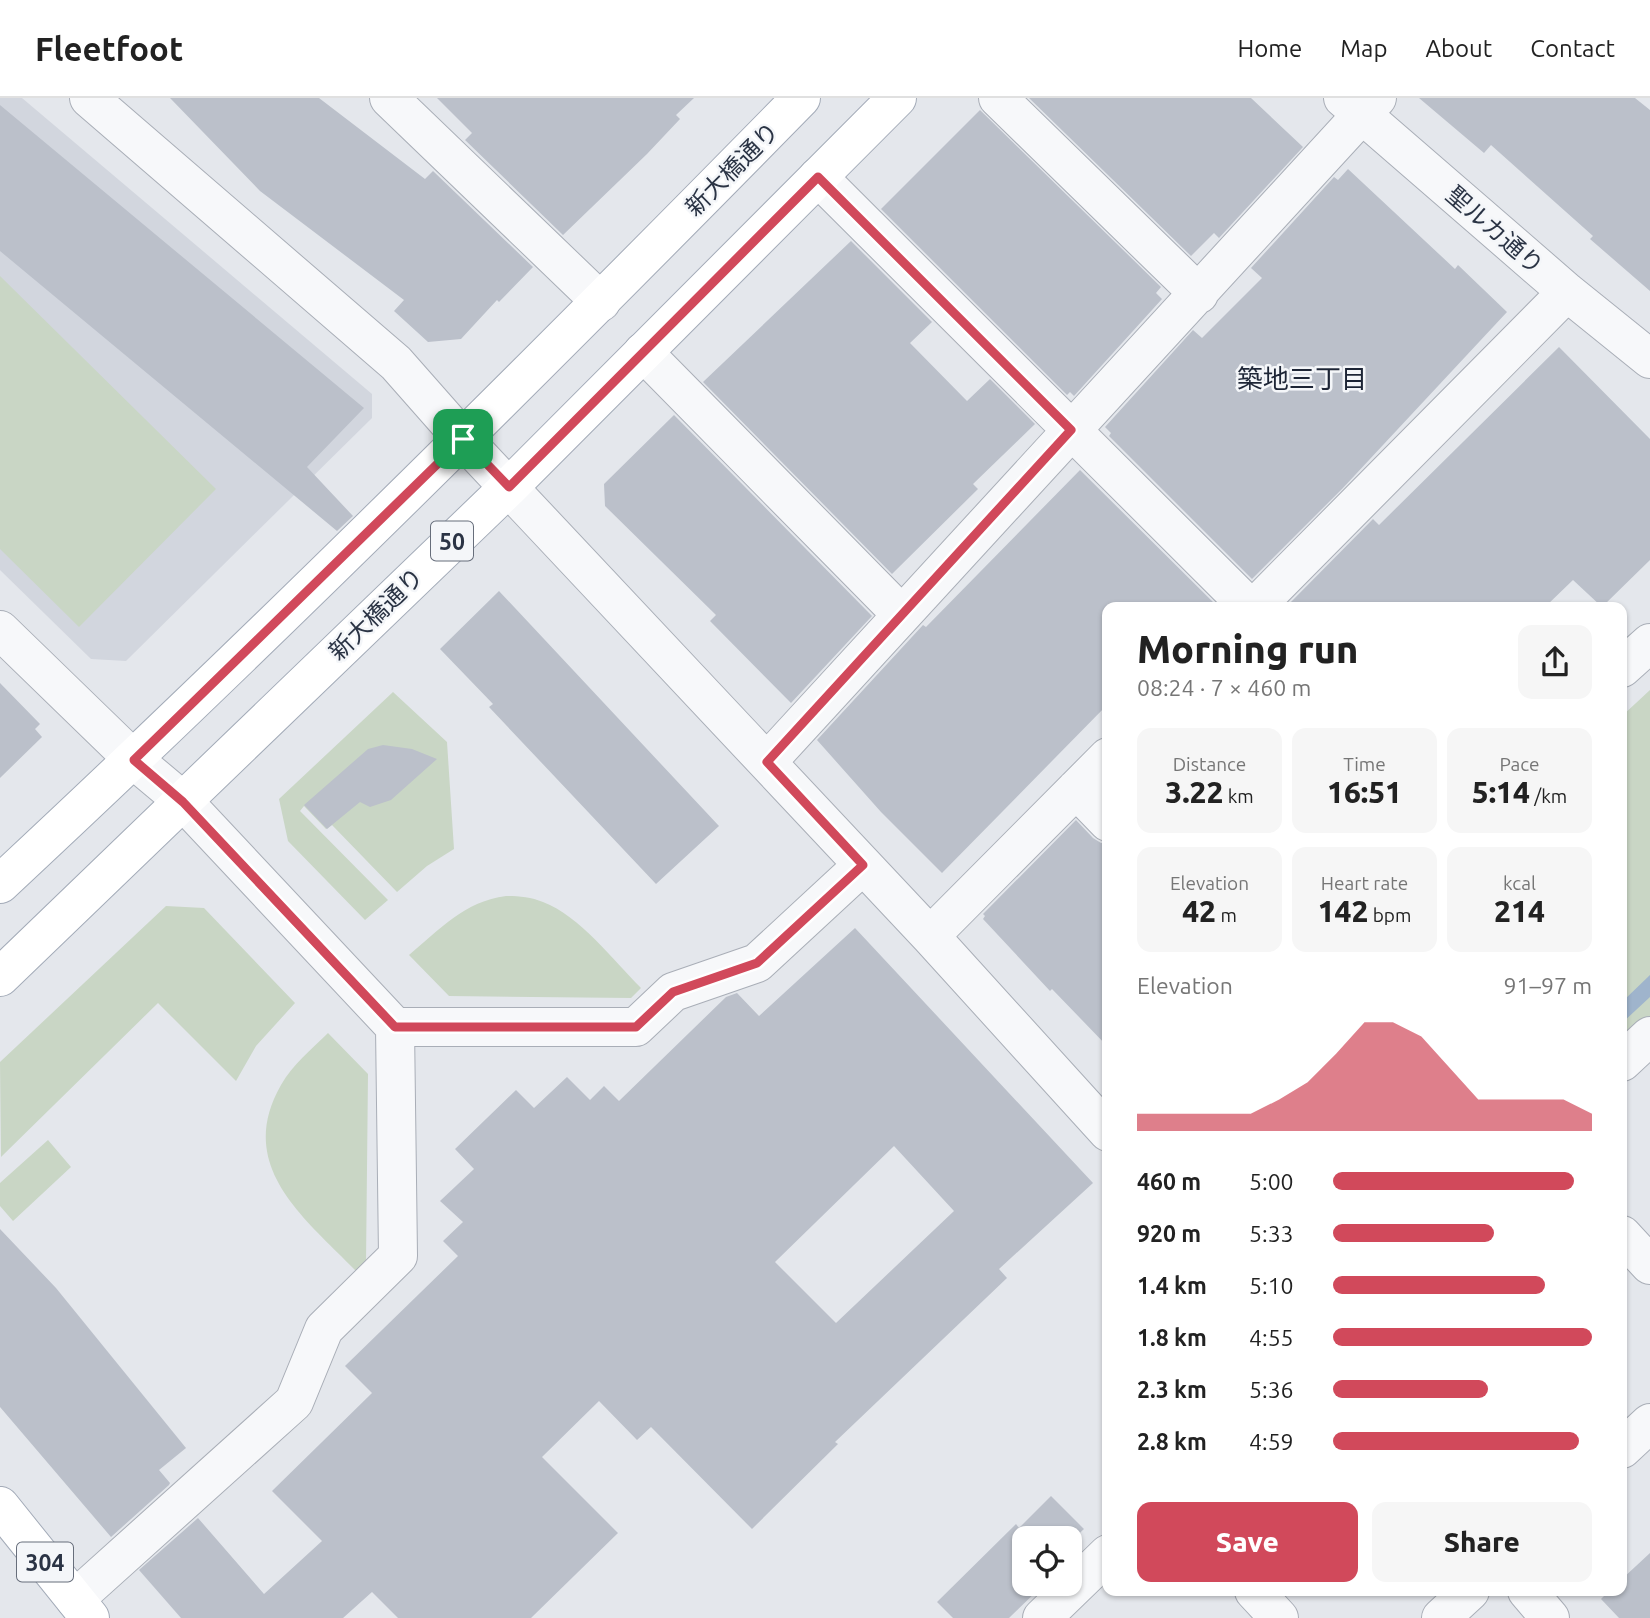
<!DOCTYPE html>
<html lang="en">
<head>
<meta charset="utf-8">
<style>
  :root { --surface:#fff; --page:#f6f6f6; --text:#222; --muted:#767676; --line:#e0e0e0; --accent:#d1495b }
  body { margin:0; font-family:Ubuntu,"Noto Sans JP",sans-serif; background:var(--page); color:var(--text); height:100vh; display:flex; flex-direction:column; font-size:26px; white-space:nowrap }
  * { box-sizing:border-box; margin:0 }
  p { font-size:23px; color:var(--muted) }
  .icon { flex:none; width:38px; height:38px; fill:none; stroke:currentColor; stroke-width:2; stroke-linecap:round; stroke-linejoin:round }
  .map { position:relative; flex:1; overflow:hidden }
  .sheet { position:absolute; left:1102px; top:504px; width:525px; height:994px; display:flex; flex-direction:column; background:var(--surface); border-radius:14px; box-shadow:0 2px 5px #0004 }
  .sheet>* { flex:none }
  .controls { position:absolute; left:1012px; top:1428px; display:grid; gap:14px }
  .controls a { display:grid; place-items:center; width:70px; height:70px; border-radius:14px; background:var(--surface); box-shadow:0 2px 5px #0004; font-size:35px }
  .pin { position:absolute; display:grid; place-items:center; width:60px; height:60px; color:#fff; margin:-30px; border-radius:14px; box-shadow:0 4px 10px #0006 }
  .round { display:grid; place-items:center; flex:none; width:74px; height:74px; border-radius:14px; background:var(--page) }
  .overview { display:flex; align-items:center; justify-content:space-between; height:119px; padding:0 35px }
  h1 { font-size:38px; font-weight:800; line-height:52px }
  .figures { display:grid; grid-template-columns:repeat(3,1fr); gap:10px; height:119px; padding:7px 35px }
  .figures div { display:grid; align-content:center; border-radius:14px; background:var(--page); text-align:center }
  .figures b { font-size:30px; font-weight:800 }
  .figures small { font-size:19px; font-weight:400 }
  .figures p { font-size:19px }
  .chart { height:196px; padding:14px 35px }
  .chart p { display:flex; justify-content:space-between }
  .chart svg { width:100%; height:126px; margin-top:7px; fill:var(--accent); opacity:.7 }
  .action { display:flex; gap:14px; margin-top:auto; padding:14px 35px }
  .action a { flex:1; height:80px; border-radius:14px; background:var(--accent); color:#fff; font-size:28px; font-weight:800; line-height:80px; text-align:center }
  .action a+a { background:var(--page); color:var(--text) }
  ul { padding:0 35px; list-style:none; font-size:23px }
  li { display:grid; grid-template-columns:112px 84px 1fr; align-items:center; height:52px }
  li i { height:18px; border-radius:9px; background:var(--accent) }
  header { display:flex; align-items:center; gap:42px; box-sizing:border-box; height:98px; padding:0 35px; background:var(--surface); border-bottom:2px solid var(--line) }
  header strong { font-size:33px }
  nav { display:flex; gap:38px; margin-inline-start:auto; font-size:24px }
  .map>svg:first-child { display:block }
</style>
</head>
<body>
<header>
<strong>Fleetfoot</strong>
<nav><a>Home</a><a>Map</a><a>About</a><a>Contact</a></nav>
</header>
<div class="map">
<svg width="1650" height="1520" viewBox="0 0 1650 1520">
  <rect width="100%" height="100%" fill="#e4e7ec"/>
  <path fill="#d2d6de" d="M 0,0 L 22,0 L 372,296 L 372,320 L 126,563 L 91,561 L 0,472 Z"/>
  <path fill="#c9d6c5" d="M 0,178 L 216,391 L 79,529 L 0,451 Z
    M 1650,592 L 1650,919 L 1622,944 L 1622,618 Z
    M 393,594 L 447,644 L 454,751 L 427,768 L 397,794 L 332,727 L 326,731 L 304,708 L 300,713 L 388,802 L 365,822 L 288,743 L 279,701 Z
    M 506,798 C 518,798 531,799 543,804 C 580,818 613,862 641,890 L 631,900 L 449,898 L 409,857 C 439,832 465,803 506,798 Z
    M 166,808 L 204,810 L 295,905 L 256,948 L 236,983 L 158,905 L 1,1059 L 0,964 Z
    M 328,935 L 368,976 L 366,1165 L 357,1174 C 306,1121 234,1069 281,987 C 292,967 312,951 328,935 Z
    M 48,1042 L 71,1069 L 13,1123 L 0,1108 L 0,1085 Z"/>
  <path fill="#9fb4cc" d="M 1650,877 L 1650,899 L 1622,925 L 1622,904 Z"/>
  <path fill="#bbc0ca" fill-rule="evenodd" d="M 170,0 L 319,0 L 425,81 L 433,73 L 533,169 L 499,204 L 497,202 L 461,241 L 428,244 L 394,213 L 404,202 L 260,93 Z
    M 437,0 L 694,0 L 676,17 L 680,21 L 647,56 L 563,137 L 465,42 L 472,35 Z
    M 1029,0 L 1251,0 L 1303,49 L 1219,140 L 1214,135 L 1191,158 Z
    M 1419,0 L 1635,0 L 1650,12 L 1650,193 L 1590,141 L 1593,138 L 1491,47 L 1484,55 Z
    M 0,7 L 364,310 L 307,369 L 353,418 L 337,433 L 0,153 Z
    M 980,12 L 1161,189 L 1156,195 L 1162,201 L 1074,298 L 1070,294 L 1067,297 L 881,111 Z
    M 1348,71 L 1455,171 L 1458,167 L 1507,214 L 1342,391 L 1252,481 L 1109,338 L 1111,335 L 1105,329 L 1193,232 L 1202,240 L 1262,180 L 1251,170 L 1334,79 L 1338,82 Z
    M 851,143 L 932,224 L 910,245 L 967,303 L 990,281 L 1035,326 L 973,386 L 978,391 L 892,476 L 703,284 Z
    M 1559,249 L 1650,341 L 1650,462 L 1602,509 L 1573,482 L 1545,509 L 1286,509 L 1373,421 L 1379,427 Z
    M 674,317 L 872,518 L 791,605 L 710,523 L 716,517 L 605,408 L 604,386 Z
    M 1080,372 L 1214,505 L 1210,509 L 1108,509 L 1108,606 L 942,775 L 881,714 L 817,642 L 923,527 L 926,529 Z
    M 499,493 L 719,728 L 656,786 L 489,609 L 493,606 L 440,551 Z
    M 0,585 L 40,626 L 35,631 L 42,639 L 0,680 Z
    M 383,647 L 412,651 L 437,661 L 391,702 L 370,709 L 360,704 L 327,731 L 304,707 L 368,651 Z
    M 1076,722 L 1093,740 L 1101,745 L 1108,745 L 1108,949 L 1052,891 L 1050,893 L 983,821 L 985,818 L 983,816 Z
    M 855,830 L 1093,1085 L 999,1171 L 1007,1180 L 835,1344 L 838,1346 L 752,1431 L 651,1329 L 637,1342 L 599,1303 L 542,1359 L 618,1435 L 531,1520 L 398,1520 L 372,1494 L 343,1520 L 181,1520 L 139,1472 L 198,1420 L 264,1496 L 322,1443 L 272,1393 L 372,1295 L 345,1268 L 458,1158 L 443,1143 L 463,1124 L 440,1103 L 474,1071 L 455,1051 L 516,992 L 534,1010 L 567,979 L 590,1002 L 604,988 L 619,1003 L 726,899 L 737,895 L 759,918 ZM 894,1048 L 954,1113 L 836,1225 L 775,1164 Z
    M 0,1131 L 56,1190 L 186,1350 L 159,1372 L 170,1385 L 169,1387 L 111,1439 L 0,1309 Z
    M 1051,1398 L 1084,1431 L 1069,1445 L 1069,1440 L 1024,1440 L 1024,1486 L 1044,1486 L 1009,1520 L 953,1520 L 937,1504 L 1016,1426 L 1019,1430 Z
    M 1650,1455 L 1650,1520 L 1619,1520 L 1601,1501 L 1609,1493 L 1622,1493 L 1622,1481 Z"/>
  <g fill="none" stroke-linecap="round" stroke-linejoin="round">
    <g stroke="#a9aeb7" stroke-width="40">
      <path id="minor" d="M 89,0 L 396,265 L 463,341 L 930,838 L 1108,1034
        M 389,0 L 601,204
        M 998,0 L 1199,196
        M 1343,0 L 1567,194 L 1650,261
        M 818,79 L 1249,509
        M 643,254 L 902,517
        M 1255,509 L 1567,194
        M 0,532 L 134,662 L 183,703 L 395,929 L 398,1158 L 324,1231 L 294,1304 L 75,1501
        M 1622,570 L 1650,545
        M 767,664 L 1377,0
        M 1076,691 L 1108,724
        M 930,838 L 1108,659
        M 395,929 L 636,929 L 673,894 L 757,865 L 863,767
        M 1622,964 L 1650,938
        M 1622,1137 L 1650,1167
        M 1622,1351 L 1650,1325
        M 1254,1493 L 1279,1520
        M 1527,1493 L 1550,1520
        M 1042,1520 L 1108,1456
        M 1441,1520 L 1470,1493"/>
    </g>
    <g stroke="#a3abb8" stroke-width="40">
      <path id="major" d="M 0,786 C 274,531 539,267 801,0
        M 0,879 L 509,389 L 897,0
        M 0,1408 L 90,1520"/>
    </g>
    <use href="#minor" stroke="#f7f8fa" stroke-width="38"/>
    <use href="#major" stroke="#fff" stroke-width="38"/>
  </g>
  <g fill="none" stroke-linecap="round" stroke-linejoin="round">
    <g stroke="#fff" stroke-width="14">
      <path id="route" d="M 818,79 L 1071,332 L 767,664 L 863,767 L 757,865 L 673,894 L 636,929 L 395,929 L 183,704 L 134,662 L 463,341 L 509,389 Z"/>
    </g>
    <use href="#route" stroke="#d1495b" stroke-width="9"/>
  </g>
  <g text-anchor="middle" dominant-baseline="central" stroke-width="5" stroke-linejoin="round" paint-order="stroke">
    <g fill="#f4f6f9" stroke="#676e7b" stroke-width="2">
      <rect x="431" y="423.5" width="42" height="39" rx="5"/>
      <rect x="17" y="1444.5" width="56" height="39" rx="5"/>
    </g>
    <g font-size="23" font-weight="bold" fill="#2b3445">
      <text x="452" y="443">50</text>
      <text x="45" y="1464">304</text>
    </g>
    <g font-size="24" fill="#2b3445" stroke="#f4f6f9">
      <text transform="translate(732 71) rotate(-45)">新大橋通り</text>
      <text transform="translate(1495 132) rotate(41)">聖ルカ通り</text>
      <text transform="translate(376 516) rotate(-44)">新大橋通り</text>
    </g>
    <g font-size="26" fill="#1d2536" stroke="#f4f6f9">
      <text x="1302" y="280">築地三丁目</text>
    </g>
  </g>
</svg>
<div class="controls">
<a><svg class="icon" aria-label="locate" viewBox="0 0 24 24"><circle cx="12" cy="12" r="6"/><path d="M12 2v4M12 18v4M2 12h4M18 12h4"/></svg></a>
</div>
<div class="pin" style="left:463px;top:341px;background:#1e9e55"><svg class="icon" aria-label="arrive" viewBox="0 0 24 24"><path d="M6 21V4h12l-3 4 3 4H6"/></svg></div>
<section class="sheet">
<div class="overview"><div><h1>Morning run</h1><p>08:24 · 7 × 460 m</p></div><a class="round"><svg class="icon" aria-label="share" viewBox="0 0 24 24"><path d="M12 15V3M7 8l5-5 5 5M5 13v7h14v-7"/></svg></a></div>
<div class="figures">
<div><p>Distance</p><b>3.22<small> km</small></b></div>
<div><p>Time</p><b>16:51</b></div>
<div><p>Pace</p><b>5:14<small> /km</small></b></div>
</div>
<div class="figures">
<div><p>Elevation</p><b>42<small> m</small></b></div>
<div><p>Heart rate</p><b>142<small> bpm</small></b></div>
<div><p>kcal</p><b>214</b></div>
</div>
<div class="chart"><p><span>Elevation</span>91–97 m</p>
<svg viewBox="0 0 160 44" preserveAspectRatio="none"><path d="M0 44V38L10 38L20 38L30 38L40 38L50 33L60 27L70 17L80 6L90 6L100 11L110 22L120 33L130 33L140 33L150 33L160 38V44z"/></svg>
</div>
<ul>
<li><b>460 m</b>5:00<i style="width:93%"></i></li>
<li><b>920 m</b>5:33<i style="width:62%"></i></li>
<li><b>1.4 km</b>5:10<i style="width:82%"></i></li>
<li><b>1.8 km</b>4:55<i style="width:100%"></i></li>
<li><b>2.3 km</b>5:36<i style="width:60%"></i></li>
<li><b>2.8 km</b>4:59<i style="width:95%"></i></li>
</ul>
<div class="action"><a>Save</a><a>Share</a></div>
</section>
</div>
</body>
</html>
